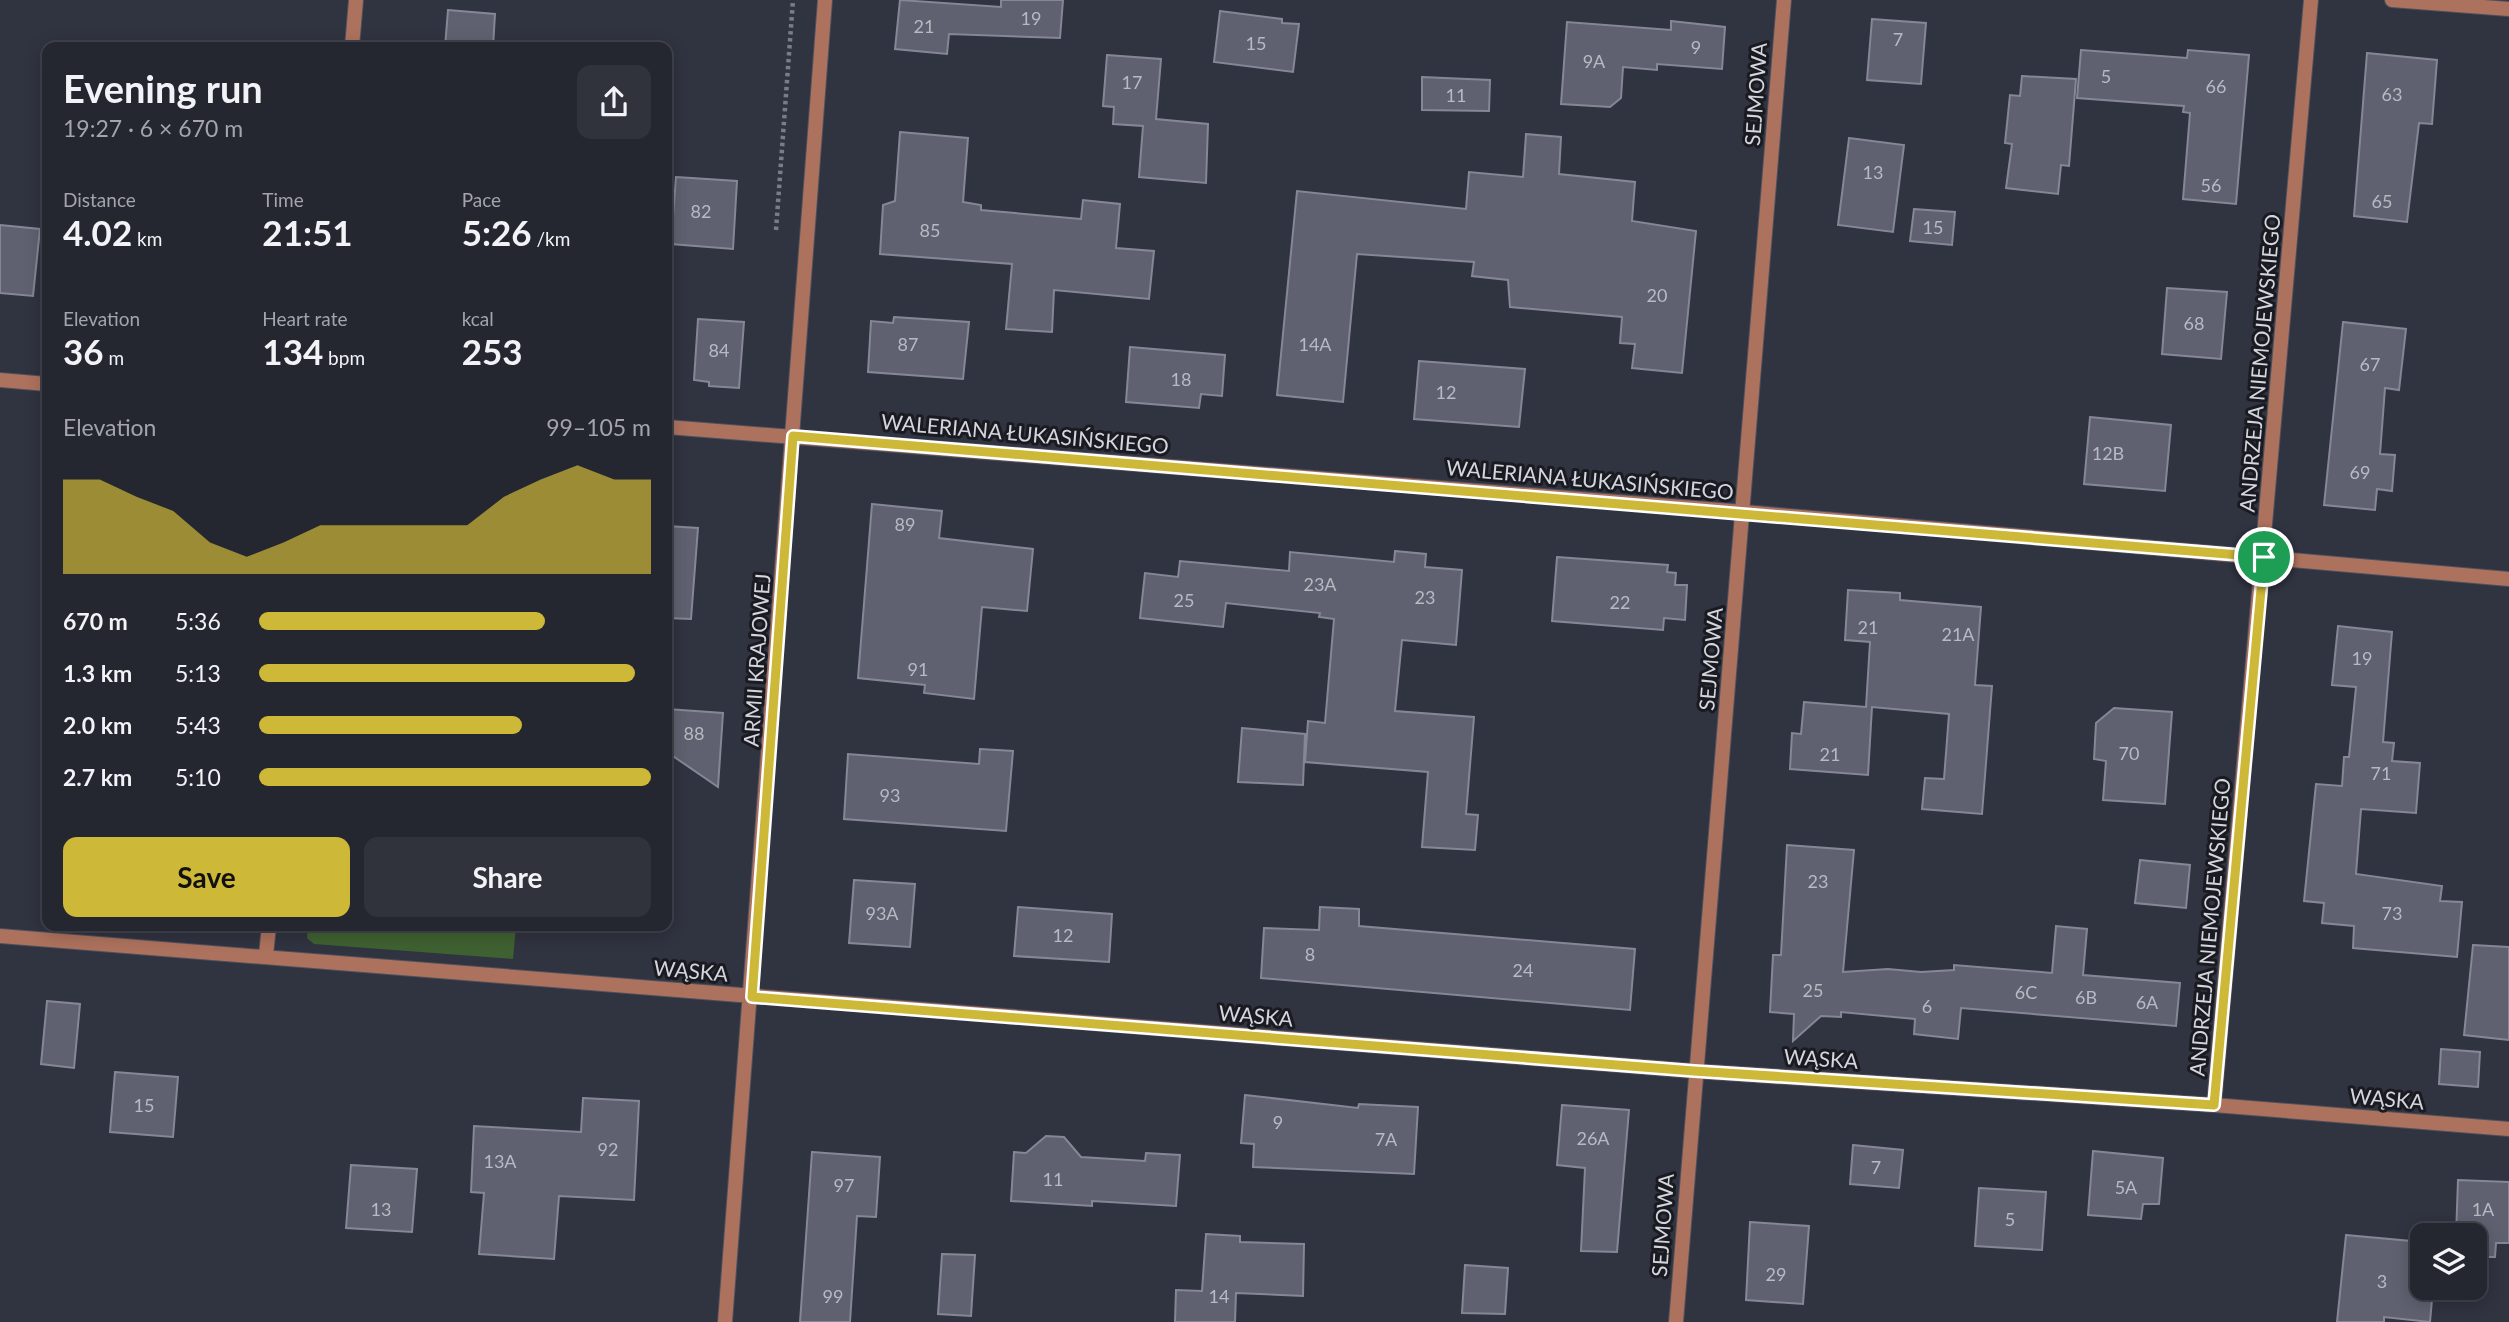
<!DOCTYPE html>
<html lang="en">
<head>
<meta charset="utf-8">
<style>
  :root { --surface:#242630; --page:#30323c; --text:#f1f3f6; --muted:#a3a5ab; --line:#41434c; --accent:#ceb838 }
  body { margin:0; font-family:Lato,sans-serif; background:var(--page); color:var(--text); height:100vh; display:flex; flex-direction:column; font-size:26px; white-space:nowrap }
  * { box-sizing:border-box; margin:0 }
  p { font-size:23px; color:var(--muted) }
  .icon { flex:none; width:38px; height:38px; fill:none; stroke:currentColor; stroke-width:2; stroke-linecap:round; stroke-linejoin:round }
  .map { position:relative; flex:1; overflow:hidden }
  .details { position:absolute; left:42px; top:42px; width:630px; height:889px; display:flex; flex-direction:column; background:var(--surface); border-radius:14px; box-shadow:0 4px 18px #0003,0 0 0 2px var(--line) }
  .details>* { flex:none }
  .buttons { position:absolute; left:2410px; top:1223px; display:grid; gap:14px }
  .buttons a { display:grid; place-items:center; width:77px; height:77px; border-radius:14px; background:var(--surface); box-shadow:0 4px 18px #0003,0 0 0 2px var(--line); font-size:35px }
  .pin { position:absolute; display:grid; place-items:center; width:60px; height:60px; color:#fff; margin:-30px; border:4px solid #fff; border-radius:50%; box-shadow:0 2px 7px #0007 }
  .round { display:grid; place-items:center; flex:none; width:74px; height:74px; border-radius:14px; background:var(--page) }
  .summary { display:flex; align-items:center; justify-content:space-between; height:119px; padding:0 21px }
  h1 { font-size:38px; font-weight:700; line-height:52px }
  .metrics { display:grid; grid-template-columns:repeat(3,1fr); gap:10px; height:119px; padding:7px 21px }
  .metrics div { display:grid; align-content:center }
  .metrics b { font-size:35px; font-weight:700 }
  .metrics small { font-size:19px; font-weight:400 }
  .metrics p { font-size:19px }
  .chart { height:196px; padding:14px 21px }
  .chart p { display:flex; justify-content:space-between }
  .chart svg { width:100%; height:126px; margin-top:7px; fill:var(--accent); opacity:.7 }
  .button { display:flex; gap:14px; margin-top:auto; padding:14px 21px }
  .button a { flex:1; height:80px; border-radius:14px; background:var(--accent); color:#111; font-size:28px; font-weight:700; line-height:80px; text-align:center }
  .button a+a { background:var(--page); color:var(--text) }
  ul { padding:0 21px; list-style:none; font-size:23px }
  li { display:grid; grid-template-columns:112px 84px 1fr; align-items:center; height:52px }
  li i { height:18px; border-radius:9px; background:var(--accent) }
  .map>svg:first-child { display:block }
</style>
</head>
<body>
<div class="map">
<svg width="2509" height="1322" viewBox="0 0 2509 1322">
  <rect width="100%" height="100%" fill="#303340"/>
  <path fill="#3f6131" d="M 308,926 L 516,926 L 513,959 L 314,944 L 307,938 Z"/>
  <path fill="#5f6170" stroke="#858797" stroke-width="2" d="M 900,0 L 1001,7 L 1001,0 L 1063,0 L 1060,38 L 949,34 L 947,54 L 895,49 Z
    M 448,10 L 495,14 L 493,47 L 445,47 Z
    M 1220,11 L 1282,19 L 1282,23 L 1299,24 L 1293,72 L 1214,62 Z
    M 1872,19 L 1926,23 L 1921,84 L 1867,80 Z
    M 1671,21 L 1725,27 L 1722,69 L 1657,64 L 1657,70 L 1623,67 L 1621,98 L 1610,107 L 1561,104 L 1567,22 L 1671,30 Z
    M 2081,50 L 2187,58 L 2188,50 L 2249,55 L 2236,204 L 2183,199 L 2190,113 L 2183,112 L 2184,106 L 2077,98 Z
    M 2367,53 L 2437,60 L 2432,124 L 2419,123 L 2407,222 L 2354,216 Z
    M 1107,55 L 1161,59 L 1156,119 L 1208,124 L 1206,183 L 1139,177 L 1143,126 L 1113,124 L 1114,107 L 1103,106 Z
    M 2022,76 L 2076,79 L 2069,166 L 2061,165 L 2058,194 L 2006,188 L 2012,144 L 2005,143 L 2010,95 L 2020,96 Z
    M 1422,77 L 1490,80 L 1489,111 L 1422,110 Z
    M 900,132 L 968,138 L 963,202 L 981,205 L 981,210 L 1081,219 L 1083,200 L 1120,204 L 1116,248 L 1154,251 L 1149,299 L 1054,290 L 1052,332 L 1006,329 L 1012,264 L 880,254 L 883,205 L 895,201 Z
    M 1526,134 L 1561,137 L 1559,174 L 1635,182 L 1632,221 L 1696,231 L 1682,373 L 1632,368 L 1635,344 L 1620,343 L 1622,317 L 1510,307 L 1508,280 L 1472,276 L 1474,262 L 1357,254 L 1343,402 L 1277,395 L 1297,191 L 1466,209 L 1469,172 L 1523,177 Z
    M 1849,138 L 1904,145 L 1893,232 L 1838,225 Z
    M 676,177 L 737,181 L 733,249 L 671,244 Z
    M 1914,209 L 1955,212 L 1952,245 L 1910,241 Z
    M 0,225 L 40,229 L 33,296 L 0,293 Z
    M 2167,288 L 2227,292 L 2221,359 L 2162,354 Z
    M 894,317 L 969,322 L 963,379 L 868,372 L 871,321 L 893,323 Z
    M 698,319 L 744,322 L 739,388 L 709,386 L 709,382 L 694,380 Z
    M 2343,322 L 2406,329 L 2399,390 L 2385,388 L 2380,454 L 2395,455 L 2392,491 L 2377,489 L 2375,510 L 2324,505 Z
    M 1130,347 L 1225,355 L 1222,396 L 1201,394 L 1199,408 L 1126,402 Z
    M 1419,361 L 1525,369 L 1519,427 L 1414,419 Z
    M 2090,417 L 2171,425 L 2165,491 L 2084,484 Z
    M 872,504 L 942,511 L 939,538 L 1033,549 L 1027,611 L 982,607 L 974,699 L 924,693 L 925,685 L 858,678 Z
    M 667,526 L 698,528 L 691,619 L 667,618 Z
    M 1395,551 L 1426,554 L 1425,567 L 1462,570 L 1456,645 L 1402,640 L 1395,711 L 1474,717 L 1466,814 L 1478,815 L 1475,850 L 1422,847 L 1428,772 L 1305,762 L 1308,721 L 1325,723 L 1334,619 L 1319,617 L 1320,613 L 1226,603 L 1223,627 L 1140,618 L 1145,573 L 1178,577 L 1180,561 L 1289,571 L 1290,552 L 1394,562 Z
    M 1557,557 L 1668,565 L 1667,572 L 1676,573 L 1675,585 L 1687,585 L 1685,620 L 1664,618 L 1663,630 L 1552,621 Z
    M 1848,590 L 1900,593 L 1900,600 L 1981,607 L 1975,685 L 1992,686 L 1982,814 L 1922,809 L 1925,778 L 1944,779 L 1949,714 L 1872,707 L 1868,775 L 1790,769 L 1792,733 L 1801,734 L 1804,702 L 1866,707 L 1870,642 L 1845,640 Z
    M 2338,626 L 2392,632 L 2383,742 L 2394,743 L 2392,761 L 2420,763 L 2416,813 L 2361,809 L 2356,874 L 2442,886 L 2440,901 L 2462,902 L 2457,957 L 2353,948 L 2354,926 L 2322,923 L 2324,903 L 2304,901 L 2316,784 L 2342,786 L 2344,757 L 2349,757 L 2356,687 L 2332,685 Z
    M 2114,708 L 2172,712 L 2165,804 L 2103,800 L 2106,761 L 2094,759 L 2096,723 Z
    M 667,709 L 723,713 L 718,787 L 667,752 Z
    M 1242,728 L 1305,734 L 1303,785 L 1238,782 Z
    M 980,749 L 1013,751 L 1006,831 L 844,819 L 848,754 L 979,764 Z
    M 1787,845 L 1854,850 L 1843,972 L 1888,969 L 1921,972 L 1954,970 L 1954,965 L 2052,973 L 2056,926 L 2087,929 L 2083,975 L 2180,983 L 2176,1026 L 1961,1008 L 1958,1039 L 1914,1034 L 1915,1019 L 1841,1012 L 1841,1017 L 1821,1016 L 1793,1041 L 1794,1014 L 1770,1012 L 1773,955 L 1781,955 Z
    M 2140,860 L 2190,865 L 2186,908 L 2135,903 Z
    M 854,880 L 915,884 L 910,947 L 849,943 Z
    M 1018,907 L 1112,914 L 1109,962 L 1014,956 Z
    M 1320,907 L 1359,909 L 1359,926 L 1635,949 L 1630,1010 L 1261,978 L 1264,928 L 1319,930 Z
    M 2473,945 L 2509,947 L 2509,1040 L 2464,1035 Z
    M 47,1001 L 80,1004 L 74,1068 L 41,1064 Z
    M 2441,1049 L 2480,1052 L 2478,1087 L 2439,1084 Z
    M 115,1072 L 178,1077 L 173,1137 L 110,1132 Z
    M 1245,1095 L 1358,1108 L 1359,1104 L 1418,1107 L 1414,1174 L 1253,1167 L 1254,1144 L 1241,1143 Z
    M 583,1098 L 639,1101 L 634,1200 L 559,1196 L 554,1259 L 479,1254 L 484,1193 L 471,1192 L 474,1126 L 581,1132 Z
    M 1562,1105 L 1629,1110 L 1617,1252 L 1581,1251 L 1585,1168 L 1557,1165 Z
    M 1046,1136 L 1064,1137 L 1081,1157 L 1145,1161 L 1146,1153 L 1180,1155 L 1176,1206 L 1092,1201 L 1092,1206 L 1011,1201 L 1014,1152 L 1026,1153 Z
    M 1853,1145 L 1903,1150 L 1899,1188 L 1850,1184 Z
    M 2093,1151 L 2163,1158 L 2159,1204 L 2143,1204 L 2141,1219 L 2088,1215 Z
    M 812,1152 L 880,1157 L 876,1217 L 857,1216 L 850,1322 L 800,1322 Z
    M 351,1165 L 417,1169 L 412,1232 L 346,1228 Z
    M 2458,1180 L 2509,1182 L 2509,1243 L 2496,1243 L 2495,1257 L 2474,1257 L 2474,1236 L 2456,1236 Z
    M 1979,1188 L 2046,1192 L 2042,1250 L 1975,1246 Z
    M 1750,1222 L 1809,1226 L 1803,1304 L 1746,1300 Z
    M 1206,1234 L 1240,1236 L 1240,1242 L 1304,1244 L 1303,1296 L 1236,1293 L 1235,1322 L 1175,1322 L 1176,1290 L 1202,1291 Z
    M 2346,1235 L 2422,1242 L 2422,1288 L 2433,1288 L 2430,1322 L 2384,1317 L 2384,1322 L 2337,1322 Z
    M 942,1254 L 975,1255 L 971,1316 L 938,1314 Z
    M 1465,1265 L 1508,1268 L 1505,1314 L 1462,1313 Z"/>
  <g fill="none" stroke-linecap="round" stroke-linejoin="round">
    <g stroke="#4e505d" stroke-width="16">
      <path id="street" d="M 2392,0 L 2509,9
        M 352,47 L 356,0
        M 0,380 L 47,384
        M 667,427 L 1744,512 L 2509,579
        M 0,936 L 1694,1071 L 2214,1105 L 2509,1129
        M 266,955 L 269,926
        M 2214,1105 L 2311,0
        M 725,1322 L 825,0
        M 1676,1322 L 1784,0"/>
    </g>
    <path stroke="#7a7c88" stroke-width="4.5" stroke-dasharray="3.5 3.5" stroke-linecap="butt" d="M 776,230 L 793,0"/>
    <use href="#street" stroke="#ad725d" stroke-width="14"/>
  </g>
  <g fill="none" stroke-linecap="round" stroke-linejoin="round">
    <g stroke="#fff" stroke-width="14">
      <path id="route" d="M 793,436 L 2264,557 L 2214,1105 L 1694,1071 L 752,997 Z"/>
    </g>
    <use href="#route" stroke="#ceb838" stroke-width="9"/>
  </g>
  <g text-anchor="middle" dominant-baseline="central" stroke-width="6" stroke-linejoin="round" paint-order="stroke">
    <g font-size="18" fill="#b7b9c3">
      <text x="1031" y="18">19</text>
      <text x="924" y="26">21</text>
      <text x="1898" y="39">7</text>
      <text x="1256" y="43">15</text>
      <text x="1696" y="47">9</text>
      <text x="1594" y="61">9A</text>
      <text x="2106" y="76">5</text>
      <text x="1132" y="82">17</text>
      <text x="2216" y="86">66</text>
      <text x="2392" y="94">63</text>
      <text x="1456" y="95">11</text>
      <text x="1873" y="172">13</text>
      <text x="2211" y="185">56</text>
      <text x="2382" y="201">65</text>
      <text x="701" y="211">82</text>
      <text x="1933" y="227">15</text>
      <text x="930" y="230">85</text>
      <text x="1657" y="295">20</text>
      <text x="2194" y="323">68</text>
      <text x="908" y="344">87</text>
      <text x="1315" y="344">14A</text>
      <text x="719" y="350">84</text>
      <text x="2370" y="364">67</text>
      <text x="1181" y="379">18</text>
      <text x="1446" y="392">12</text>
      <text x="2108" y="453">12B</text>
      <text x="2360" y="472">69</text>
      <text x="905" y="524">89</text>
      <text x="1320" y="584">23A</text>
      <text x="1425" y="597">23</text>
      <text x="1184" y="600">25</text>
      <text x="1620" y="602">22</text>
      <text x="1868" y="627">21</text>
      <text x="1958" y="634">21A</text>
      <text x="2362" y="658">19</text>
      <text x="918" y="669">91</text>
      <text x="694" y="733">88</text>
      <text x="2129" y="753">70</text>
      <text x="1830" y="754">21</text>
      <text x="2381" y="773">71</text>
      <text x="890" y="795">93</text>
      <text x="1818" y="881">23</text>
      <text x="882" y="913">93A</text>
      <text x="2392" y="913">73</text>
      <text x="1063" y="935">12</text>
      <text x="1310" y="954">8</text>
      <text x="1523" y="970">24</text>
      <text x="1813" y="990">25</text>
      <text x="2026" y="992">6C</text>
      <text x="2086" y="997">6B</text>
      <text x="2147" y="1002">6A</text>
      <text x="1927" y="1006">6</text>
      <text x="144" y="1105">15</text>
      <text x="1278" y="1122">9</text>
      <text x="1593" y="1138">26A</text>
      <text x="1386" y="1139">7A</text>
      <text x="608" y="1149">92</text>
      <text x="500" y="1161">13A</text>
      <text x="1876" y="1167">7</text>
      <text x="1053" y="1179">11</text>
      <text x="844" y="1185">97</text>
      <text x="2126" y="1187">5A</text>
      <text x="381" y="1209">13</text>
      <text x="2483" y="1209">1A</text>
      <text x="2010" y="1219">5</text>
      <text x="1776" y="1274">29</text>
      <text x="2382" y="1281">3</text>
      <text x="833" y="1296">99</text>
      <text x="1219" y="1296">14</text>
    </g>
    <g font-size="21" fill="#d4d6df" stroke="#1a1b21">
      <text transform="translate(1755 94) rotate(-86)">SEJMOWA</text>
      <text transform="translate(2259 363) rotate(-85)">ANDRZEJA NIEMOJEWSKIEGO</text>
      <text transform="translate(1025 433) rotate(5)">WALERIANA ŁUKASIŃSKIEGO</text>
      <text transform="translate(1590 479) rotate(5)">WALERIANA ŁUKASIŃSKIEGO</text>
      <text transform="translate(1710 659) rotate(-85)">SEJMOWA</text>
      <text transform="translate(756 660) rotate(-86)">ARMII KRAJOWEJ</text>
      <text transform="translate(2209 927) rotate(-85)">ANDRZEJA NIEMOJEWSKIEGO</text>
      <text transform="translate(691 970) rotate(5)">WĄSKA</text>
      <text transform="translate(1256 1015) rotate(5)">WĄSKA</text>
      <text transform="translate(1821 1058) rotate(4)">WĄSKA</text>
      <text transform="translate(2387 1098) rotate(5)">WĄSKA</text>
      <text transform="translate(1662 1225) rotate(-86)">SEJMOWA</text>
    </g>
  </g>
</svg>
<div class="buttons">
<a><svg class="icon" aria-label="layers" viewBox="0 0 24 24"><path d="M12 4l9 5-9 5-9-5zM3 14l9 5 9-5"/></svg></a>
</div>
<div class="pin" style="left:2264px;top:557px;background:#1e9e55"><svg class="icon" aria-label="arrive" viewBox="0 0 24 24"><path d="M6 21V4h12l-3 4 3 4H6"/></svg></div>
<section class="details">
<div class="summary"><div><h1>Evening run</h1><p>19:27 · 6 × 670 m</p></div><a class="round"><svg class="icon" aria-label="share" viewBox="0 0 24 24"><path d="M12 15V3M7 8l5-5 5 5M5 13v7h14v-7"/></svg></a></div>
<div class="metrics">
<div><p>Distance</p><b>4.02<small> km</small></b></div>
<div><p>Time</p><b>21:51</b></div>
<div><p>Pace</p><b>5:26<small> /km</small></b></div>
</div>
<div class="metrics">
<div><p>Elevation</p><b>36<small> m</small></b></div>
<div><p>Heart rate</p><b>134<small> bpm</small></b></div>
<div><p>kcal</p><b>253</b></div>
</div>
<div class="chart"><p><span>Elevation</span>99–105 m</p>
<svg viewBox="0 0 160 44" preserveAspectRatio="none"><path d="M0 44V11L10 11L20 17L30 22L40 33L50 38L60 33L70 27L80 27L90 27L100 27L110 27L120 17L130 11L140 6L150 11L160 11V44z"/></svg>
</div>
<ul>
<li><b>670 m</b>5:36<i style="width:73%"></i></li>
<li><b>1.3 km</b>5:13<i style="width:96%"></i></li>
<li><b>2.0 km</b>5:43<i style="width:67%"></i></li>
<li><b>2.7 km</b>5:10<i style="width:100%"></i></li>
</ul>
<div class="button"><a>Save</a><a>Share</a></div>
</section>
</div>
</body>
</html>
